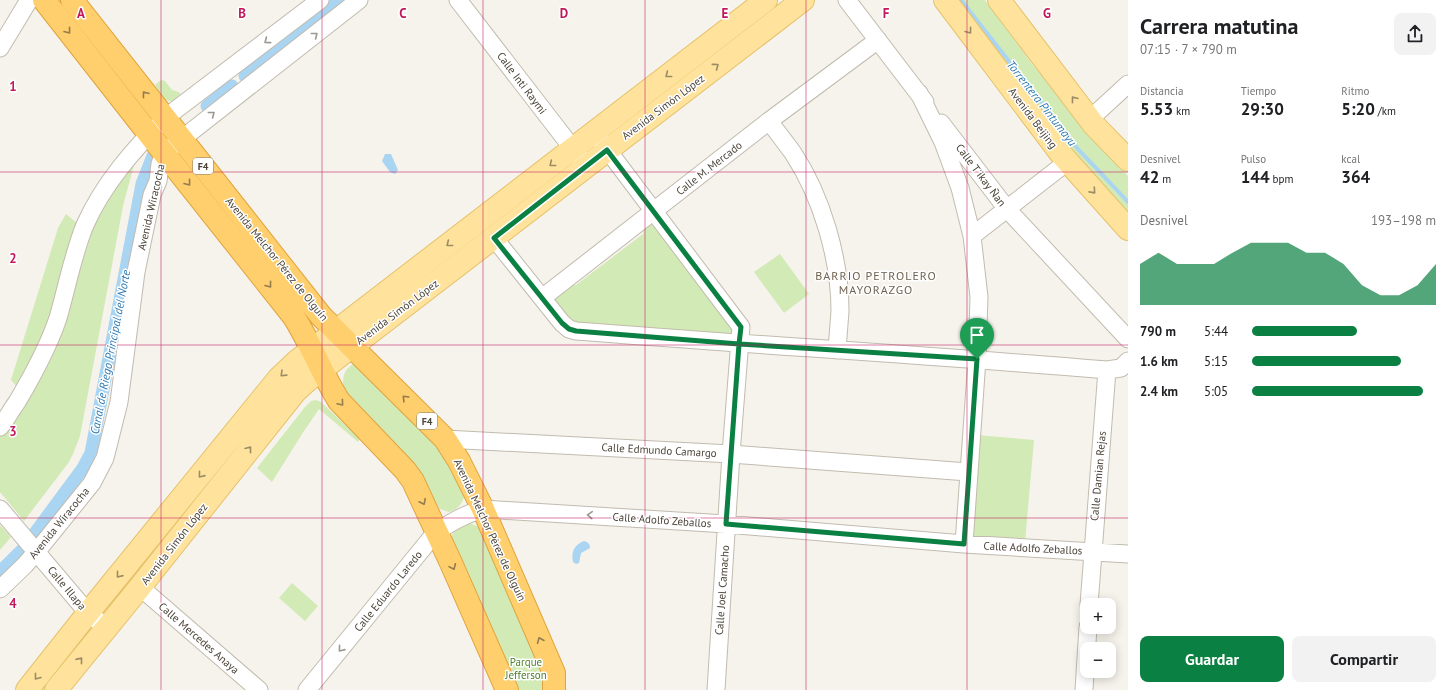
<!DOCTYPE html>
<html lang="es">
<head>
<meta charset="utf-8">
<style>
  :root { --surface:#fff; --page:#f2f2f2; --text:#202124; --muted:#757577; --accent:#0b8043 }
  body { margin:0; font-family:"PT Sans",sans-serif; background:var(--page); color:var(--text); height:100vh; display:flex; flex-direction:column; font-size:15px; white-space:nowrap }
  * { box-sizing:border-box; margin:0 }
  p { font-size:13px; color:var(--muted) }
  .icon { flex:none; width:22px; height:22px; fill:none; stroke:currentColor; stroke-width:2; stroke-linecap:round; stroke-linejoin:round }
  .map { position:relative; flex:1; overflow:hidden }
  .drawer { display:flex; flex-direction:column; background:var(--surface); width:320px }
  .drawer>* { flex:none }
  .buttons { position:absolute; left:1080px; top:598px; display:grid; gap:8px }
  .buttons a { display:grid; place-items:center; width:36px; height:36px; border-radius:8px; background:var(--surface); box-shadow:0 2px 10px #0003; font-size:20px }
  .pin { position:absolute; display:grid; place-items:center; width:34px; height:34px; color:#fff; margin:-41px -17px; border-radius:50% 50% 50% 0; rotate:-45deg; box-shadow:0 0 4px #0007 }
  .pin .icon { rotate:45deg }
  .round { display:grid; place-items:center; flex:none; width:42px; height:42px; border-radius:8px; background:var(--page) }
  .headline { display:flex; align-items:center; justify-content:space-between; height:68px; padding:0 12px }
  h1 { font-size:22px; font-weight:700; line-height:30px }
  .figures { display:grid; grid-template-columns:repeat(3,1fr); gap:6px; height:68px; padding:4px 12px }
  .figures div { display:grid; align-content:center }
  .figures b { font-size:17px; font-weight:700 }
  .figures small { font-size:11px; font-weight:400 }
  .figures p { font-size:11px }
  .chart { height:112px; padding:8px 12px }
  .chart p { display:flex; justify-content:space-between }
  .chart svg { width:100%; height:72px; margin-top:4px; fill:var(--accent); opacity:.7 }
  .button { display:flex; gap:8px; margin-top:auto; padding:8px 12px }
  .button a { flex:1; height:46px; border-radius:8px; background:var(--accent); color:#fff; font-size:16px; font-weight:700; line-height:46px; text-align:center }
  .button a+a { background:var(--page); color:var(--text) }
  ul { padding:0 12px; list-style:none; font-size:13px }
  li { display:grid; grid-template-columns:64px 48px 1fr; align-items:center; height:30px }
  li i { height:10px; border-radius:5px; background:var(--accent) }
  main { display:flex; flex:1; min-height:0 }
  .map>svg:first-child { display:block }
</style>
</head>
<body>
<main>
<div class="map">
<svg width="1128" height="690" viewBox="0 0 1128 690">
  <rect width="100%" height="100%" fill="#f6f3ec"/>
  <path fill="#d2eab5" d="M 953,0 L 985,0 L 1032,64 L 1087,131 L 1128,176 L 1128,214 L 1085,167 Z
    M 161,80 L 165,81 L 172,90 L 179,92 L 183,98 C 165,106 165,99 155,85 Z
    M 135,161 L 123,206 L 80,436 L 73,454 L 69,462 L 24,521 L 0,492 L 0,436 L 63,324 L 92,232 L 101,208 L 112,190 Z
    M 66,214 L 78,224 L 61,288 L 40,346 L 17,387 L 11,380 L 58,228 Z
    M 650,224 L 655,227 L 732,329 L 732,334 L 574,326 L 551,298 L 566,286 L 576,285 L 643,234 L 644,226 Z
    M 780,254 L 809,294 L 784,313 L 754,272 Z
    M 357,363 L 432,437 L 465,491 C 464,501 460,509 449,512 L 440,509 L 437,505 L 421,476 L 346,396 C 341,384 341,367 357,363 Z
    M 316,400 L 321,402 L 360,439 L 358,442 L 319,409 L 302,434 L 272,482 L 257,468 L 305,407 L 311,401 Z
    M 977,435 L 1034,440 L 1025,542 L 973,537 Z
    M 469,523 L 479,527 L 547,675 L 547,690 L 516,690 L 452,544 C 451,529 456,527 469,523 Z
    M 0,525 L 11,537 L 0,550 Z
    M 292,583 L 318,606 L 305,621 L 279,598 Z
    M 88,630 L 90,632 L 45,690 L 38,690 Z"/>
  <path fill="#a9d4f2" d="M 385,154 L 391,154 L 398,170 L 395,174 L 390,172 L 382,161 Z
    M 584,541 C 588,542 590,544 590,548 L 581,553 L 579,563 L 576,564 L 573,562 C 571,552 574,545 584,541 Z"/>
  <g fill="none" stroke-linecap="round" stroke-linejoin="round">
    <path stroke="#a9d4f2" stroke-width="4" d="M 961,0 L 1077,148 L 1128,202"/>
    <path stroke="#a9d4f2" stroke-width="13" d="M 245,76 L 340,0
      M 207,106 L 232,86
      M 35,533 L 83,468 L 91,453 L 142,184 L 153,156
      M 0,572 L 22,550"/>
    <g stroke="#c2bbae" stroke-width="19">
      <path id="minor" d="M 458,0 L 580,158
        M 847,0 L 925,102
        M 0,48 L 29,0
        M 919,93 L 943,142 L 960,188 L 972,236 L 979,297 L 977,359 L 964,544
        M 1090,119 L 1128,84
        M 769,121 C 777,132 785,142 793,153 C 822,197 840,259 840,311 C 839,324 838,337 837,350
        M 941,123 L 1007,209 L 1128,339
        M 600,140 L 741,327 L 731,454 L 716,690
        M 972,236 L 1067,162
        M 494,238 L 562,323 L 569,329 L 576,331 C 753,345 930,355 1107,370 L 1121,368 L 1128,361
        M 542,298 L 769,121 L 878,40
        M 0,427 C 6,420 11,410 17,402 C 33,375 48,348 58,318 C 67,287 73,254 85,225 C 103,184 134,149 165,118 L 320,0
        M 445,439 L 731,454 L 968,472
        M 0,509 L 88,613 L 106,627
        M 140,587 L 259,690
        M 0,589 L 25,565 L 42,545 L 92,483 L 105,458 L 119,402 L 136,272 L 142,243 L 152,195 L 158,181 L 160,164 L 164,153 L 359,0
        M 1089,605 L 1107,370
        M 307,690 L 436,532 C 452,522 465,514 483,509 L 726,524 L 964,544 L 1128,554
        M 1084,690 L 1088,627"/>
    </g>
    <g stroke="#e6c16a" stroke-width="24">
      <path id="major" d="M 945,0 L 1061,154 L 1128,229
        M 999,0 L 1094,125 L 1128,160
        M 27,690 L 88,613 L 279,378 L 297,361 L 766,0
        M 56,690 L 140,587 L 295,392 L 307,381 L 803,0"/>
    </g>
    <g stroke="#e0a43c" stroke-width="24">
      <path id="highway" d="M 44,0 L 149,134 L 294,317 C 311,344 322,374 339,401 L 405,470 L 413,481 L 451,563 L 507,690
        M 72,0 L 321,316 L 445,439 L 459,461 L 483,509 L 554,673 L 554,690"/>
    </g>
    <use href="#minor" stroke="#fff" stroke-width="17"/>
    <use href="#major" stroke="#ffe39c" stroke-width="22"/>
    <use href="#highway" stroke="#ffcf6e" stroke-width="22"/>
  </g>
  <defs><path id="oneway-chevron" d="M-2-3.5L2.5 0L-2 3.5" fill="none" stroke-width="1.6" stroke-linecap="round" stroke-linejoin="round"/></defs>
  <g stroke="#937c4e">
    <use href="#oneway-chevron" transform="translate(68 31) rotate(52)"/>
    <use href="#oneway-chevron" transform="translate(145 94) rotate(-128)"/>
    <use href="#oneway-chevron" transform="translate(188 183) rotate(52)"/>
    <use href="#oneway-chevron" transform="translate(269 285) rotate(52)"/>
    <use href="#oneway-chevron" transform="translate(405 398) rotate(-135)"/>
    <use href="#oneway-chevron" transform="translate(341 403) rotate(50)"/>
    <use href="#oneway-chevron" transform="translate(423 502) rotate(64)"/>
    <use href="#oneway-chevron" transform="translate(453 567) rotate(66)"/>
    <use href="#oneway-chevron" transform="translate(540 640) rotate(-113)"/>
  </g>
  <g stroke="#9c8c66">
    <use href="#oneway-chevron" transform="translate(969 31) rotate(53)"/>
    <use href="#oneway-chevron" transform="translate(716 66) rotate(-37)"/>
    <use href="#oneway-chevron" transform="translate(668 75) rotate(142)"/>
    <use href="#oneway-chevron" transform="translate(1074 99) rotate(-128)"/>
    <use href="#oneway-chevron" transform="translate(552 164) rotate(142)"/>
    <use href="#oneway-chevron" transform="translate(1093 191) rotate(48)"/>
    <use href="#oneway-chevron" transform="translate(449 244) rotate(142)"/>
    <use href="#oneway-chevron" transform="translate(283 374) rotate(136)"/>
    <use href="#oneway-chevron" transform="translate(249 449) rotate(-52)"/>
    <use href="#oneway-chevron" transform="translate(201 475) rotate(129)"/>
    <use href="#oneway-chevron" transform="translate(119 575) rotate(129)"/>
    <use href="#oneway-chevron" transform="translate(80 660) rotate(-51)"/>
    <use href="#oneway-chevron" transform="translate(37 677) rotate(128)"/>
  </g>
  <g stroke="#9c9892">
    <use href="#oneway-chevron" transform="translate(315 35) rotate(-38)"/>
    <use href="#oneway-chevron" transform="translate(267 41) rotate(143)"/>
    <use href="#oneway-chevron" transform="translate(212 114) rotate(-38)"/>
    <use href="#oneway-chevron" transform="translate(590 515) rotate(-176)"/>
    <use href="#oneway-chevron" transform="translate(341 649) rotate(129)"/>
  </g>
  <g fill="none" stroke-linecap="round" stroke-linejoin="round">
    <g stroke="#fff" stroke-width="8">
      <path id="route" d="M 977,359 L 739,344 L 741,327 L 607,150 L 494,238 L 562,323 L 569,329 L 576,331 L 739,344 L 726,524 L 964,544 L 977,359"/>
    </g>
    <use href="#route" stroke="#0b8043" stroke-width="5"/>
  </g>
  <path fill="none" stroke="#c2185b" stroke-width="1" stroke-opacity="0.55" d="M 161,0 L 161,690M 322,0 L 322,690M 483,0 L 483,690M 645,0 L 645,690M 806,0 L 806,690M 967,0 L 967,690M 0,172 L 1128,172M 0,345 L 1128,345M 0,518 L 1128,518"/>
  <g text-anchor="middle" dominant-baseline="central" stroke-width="3" stroke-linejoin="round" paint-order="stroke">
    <g fill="#fff" stroke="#817c74" stroke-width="1">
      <rect x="193" y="158" width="20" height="16" rx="3"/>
      <rect x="417" y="413" width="20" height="16" rx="3"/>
    </g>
    <g font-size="10" font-weight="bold" fill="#4b4439">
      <text x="203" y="166">F4</text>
      <text x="427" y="421">F4</text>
    </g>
    <g font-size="11" fill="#4b4439" stroke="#fff">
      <text transform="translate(522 83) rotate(53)">Calle Inti Raymi</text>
      <text transform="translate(663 107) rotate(-37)">Avenida Simón López</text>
      <text transform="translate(1033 118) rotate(53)">Avenida Beijing</text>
      <text transform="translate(709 168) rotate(-38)">Calle M. Mercado</text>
      <text transform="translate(981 175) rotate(53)">Calle T'ikay Ñan</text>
      <text transform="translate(151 207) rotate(-77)">Avenida Wiracocha</text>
      <text transform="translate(277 259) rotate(51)">Avenida Melchor Pérez de Olguín</text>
      <text transform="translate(397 312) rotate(-37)">Avenida Simón López</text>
      <text transform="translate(659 450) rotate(3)">Calle Edmundo Camargo</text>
      <text transform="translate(1098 476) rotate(-85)">Calle Damian Rejas</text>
      <text transform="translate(662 520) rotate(4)">Calle Adolfo Zeballos</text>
      <text transform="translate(59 523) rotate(-51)">Avenida Wiracocha</text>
      <text transform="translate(490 530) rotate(65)">Avenida Melchor Pérez de Olguín</text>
      <text transform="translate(174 544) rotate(-52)">Avenida Simón López</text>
      <text transform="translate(1033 548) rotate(3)">Calle Adolfo Zeballos</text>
      <text transform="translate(67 588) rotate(50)">Calle Illapa</text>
      <text transform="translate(722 590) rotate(-86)">Calle Joel Camacho</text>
      <text transform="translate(388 591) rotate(-51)">Calle Eduardo Laredo</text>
      <text transform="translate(199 638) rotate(41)">Calle Mercedes Anaya</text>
    </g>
    <g font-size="11" fill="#4a7f2a" stroke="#fff">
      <text x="526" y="662">Parque<tspan x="526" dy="13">Jefferson</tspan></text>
    </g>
    <g font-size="12" font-style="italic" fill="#2e7ab2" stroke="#fff">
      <text transform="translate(1042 103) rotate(52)">Torrentera Pintumayu</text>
      <text transform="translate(110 352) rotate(-79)">Canal de Riego Principal del Norte</text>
    </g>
    <g font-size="12" letter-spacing="1" fill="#6e6250" stroke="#fff">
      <text x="876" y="275">BARRIO PETROLERO<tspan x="876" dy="14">MAYORAZGO</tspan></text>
    </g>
  </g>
  <g font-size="13" text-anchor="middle" font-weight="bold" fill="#c2185b" stroke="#fff" stroke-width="3" stroke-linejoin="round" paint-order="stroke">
    <text x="81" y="18">A</text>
    <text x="242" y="18">B</text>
    <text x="403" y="18">C</text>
    <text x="564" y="18">D</text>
    <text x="725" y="18">E</text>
    <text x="886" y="18">F</text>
    <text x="1047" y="18">G</text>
    <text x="13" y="91">1</text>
    <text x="13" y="263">2</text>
    <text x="13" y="436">3</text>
    <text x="13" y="608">4</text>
  </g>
</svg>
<div class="buttons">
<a>+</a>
<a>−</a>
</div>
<div class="pin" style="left:977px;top:359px;background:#1e9e55"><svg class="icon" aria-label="arrive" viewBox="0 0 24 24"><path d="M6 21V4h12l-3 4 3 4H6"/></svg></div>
</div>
<section class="drawer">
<div class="headline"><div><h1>Carrera matutina</h1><p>07:15 · 7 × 790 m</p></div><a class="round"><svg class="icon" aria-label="share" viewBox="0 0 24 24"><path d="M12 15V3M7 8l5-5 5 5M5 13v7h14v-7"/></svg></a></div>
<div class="figures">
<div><p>Distancia</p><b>5.53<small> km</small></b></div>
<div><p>Tiempo</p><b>29:30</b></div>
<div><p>Ritmo</p><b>5:20<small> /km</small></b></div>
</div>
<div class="figures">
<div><p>Desnivel</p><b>42<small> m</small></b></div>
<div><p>Pulso</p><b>144<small> bpm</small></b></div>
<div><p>kcal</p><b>364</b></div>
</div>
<div class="chart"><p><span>Desnivel</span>193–198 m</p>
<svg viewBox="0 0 160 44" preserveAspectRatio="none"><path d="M0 44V19L10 12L20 19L30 19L40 19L50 12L60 6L70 6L80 6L90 12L100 12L110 19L120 32L130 38L140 38L150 32L160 19V44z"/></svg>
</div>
<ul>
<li><b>790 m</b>5:44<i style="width:57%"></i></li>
<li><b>1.6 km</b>5:15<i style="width:81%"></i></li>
<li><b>2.4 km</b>5:05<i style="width:93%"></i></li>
</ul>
<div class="button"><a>Guardar</a><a>Compartir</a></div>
</section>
</main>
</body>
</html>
